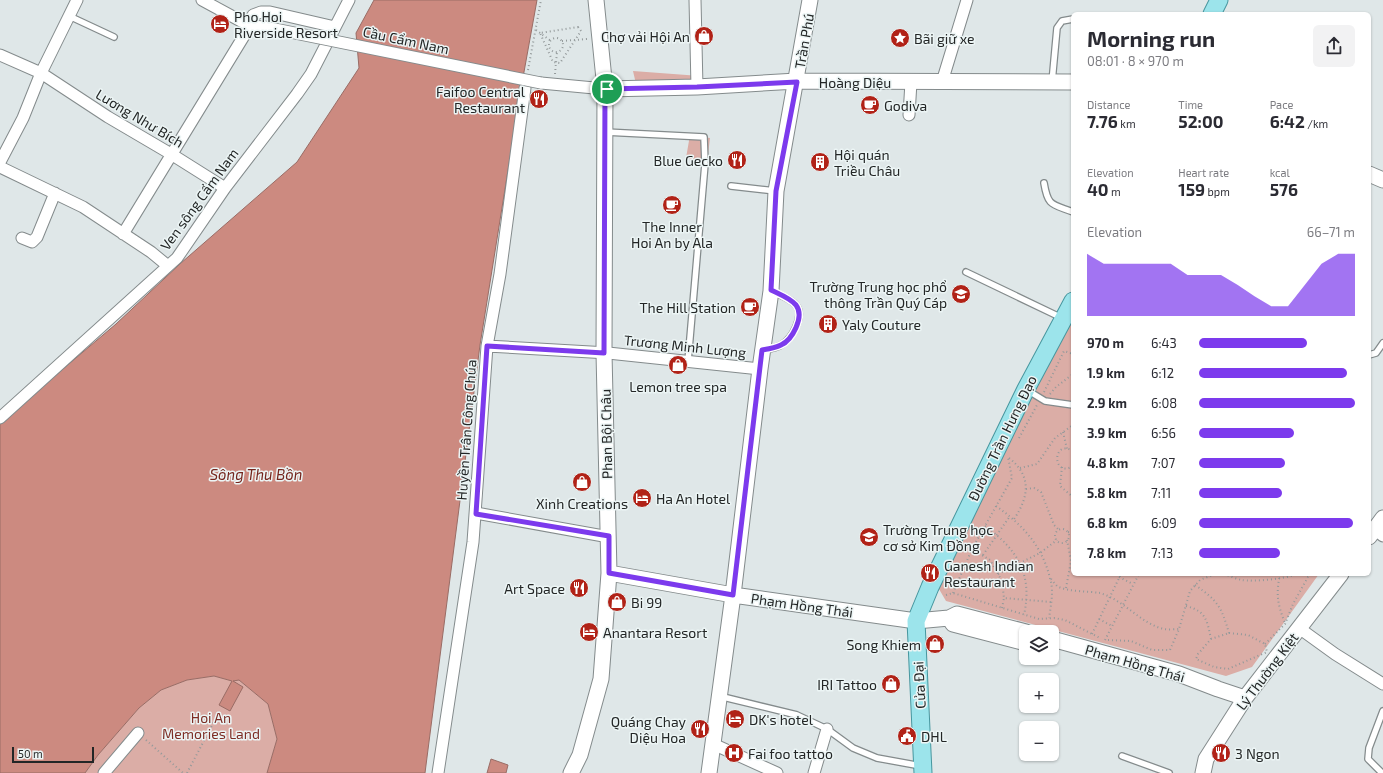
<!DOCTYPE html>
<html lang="en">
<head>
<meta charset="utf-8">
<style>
  :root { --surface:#fff; --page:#f2f2f3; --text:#2b2b33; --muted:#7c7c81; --accent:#7c3aed }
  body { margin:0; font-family:"Exo 2",sans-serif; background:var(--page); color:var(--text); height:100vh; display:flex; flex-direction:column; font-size:15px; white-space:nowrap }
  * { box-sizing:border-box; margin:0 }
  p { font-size:13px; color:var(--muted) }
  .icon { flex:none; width:22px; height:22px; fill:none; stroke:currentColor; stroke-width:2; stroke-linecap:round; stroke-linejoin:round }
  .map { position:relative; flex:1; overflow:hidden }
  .drawer { position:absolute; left:1071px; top:12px; width:300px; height:564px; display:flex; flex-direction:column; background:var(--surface); border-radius:6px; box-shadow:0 1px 3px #0004 }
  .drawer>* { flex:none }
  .fabs { position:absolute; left:1019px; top:625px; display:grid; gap:8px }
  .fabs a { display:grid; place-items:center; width:40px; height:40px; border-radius:6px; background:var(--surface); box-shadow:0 1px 3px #0004; font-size:20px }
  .scale { position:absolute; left:12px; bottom:10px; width:82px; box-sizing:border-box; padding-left:4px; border:2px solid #232626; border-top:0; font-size:11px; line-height:14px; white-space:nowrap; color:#232626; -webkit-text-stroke:3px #ecf5f5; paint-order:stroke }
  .pin { position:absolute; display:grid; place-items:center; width:34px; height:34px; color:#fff; margin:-17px; border:2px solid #fff; border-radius:50%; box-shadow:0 1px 4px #0007 }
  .round { display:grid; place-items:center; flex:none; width:42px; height:42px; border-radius:6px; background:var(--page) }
  .overview { display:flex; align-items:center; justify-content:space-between; height:68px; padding:0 16px }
  h1 { font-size:22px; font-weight:700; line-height:30px }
  .figures { display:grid; grid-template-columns:repeat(3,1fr); gap:6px; height:68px; padding:4px 16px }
  .figures div { display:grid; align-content:center }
  .figures b { font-size:17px; font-weight:700 }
  .figures small { font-size:11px; font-weight:400 }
  .figures p { font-size:11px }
  .chart { height:112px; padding:8px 16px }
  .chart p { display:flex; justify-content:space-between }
  .chart svg { width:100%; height:72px; margin-top:4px; fill:var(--accent); opacity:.7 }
  ul { padding:0 16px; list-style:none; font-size:13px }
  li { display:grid; grid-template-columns:64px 48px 1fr; align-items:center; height:30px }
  li i { height:10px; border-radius:5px; background:var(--accent) }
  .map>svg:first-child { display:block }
</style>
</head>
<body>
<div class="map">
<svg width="1383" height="773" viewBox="0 0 1383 773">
  <rect width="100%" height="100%" fill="#dfe7e8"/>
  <path fill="#dbada6" d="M 633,71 L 700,76 L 700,83 L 636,84 Z
    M 690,135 L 710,138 L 707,163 L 686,158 Z
    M 1073,316 L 1073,574 L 1319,574 L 1252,667 L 1226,676 L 946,601 L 939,589 L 987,478 Z
    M 214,676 L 232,681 L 239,680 L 268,704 L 277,739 L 267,773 L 85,773 L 98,755 L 139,708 L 161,690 L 187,680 Z"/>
  <path fill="#cc8a80" stroke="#996c65" d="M 374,0 L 537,0 L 522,83 L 480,345 L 425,773 L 267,773 L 277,739 L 268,704 L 239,680 L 233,681 L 243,687 L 230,711 L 219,705 L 232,681 L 214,676 L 187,680 L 161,690 L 139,708 L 98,755 L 85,773 L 0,773 L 0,424 L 11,413 L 116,324 L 181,263 L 297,162 L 359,68 L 356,33 Z
    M 491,759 L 508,765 L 506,773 L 487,773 Z"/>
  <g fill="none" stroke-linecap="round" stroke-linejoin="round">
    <g stroke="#848b8c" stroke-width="8">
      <path id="lane" d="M 69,16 L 114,37
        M 1052,82 L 1057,28 L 1062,21 L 1073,19
        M 605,132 L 704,137 L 705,164 L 688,361
        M 1044,183 C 1048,207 1052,204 1073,212
        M 731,186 L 776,191
        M 966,272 L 1062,318
        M 763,350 C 769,349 777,348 781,345 C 792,339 805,316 796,305 C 790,298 779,295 772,291
        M 1369,355 L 1376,353 L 1383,343
        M 1027,390 L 1045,401 L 1073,405
        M 719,696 L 797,715 L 827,729 L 853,748 L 877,758 L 921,766
        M 1122,756 L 1169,773
        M 1382,773 L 1368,759 L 1369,748 L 1383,711"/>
    </g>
    <g stroke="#848b8c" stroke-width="13">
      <path id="street" d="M 202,0 L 250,26 L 265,27
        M 695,0 L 697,87
        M 0,55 L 41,73 L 108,117 L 171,154 L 225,188
        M 942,82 L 967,0
        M 541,83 L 605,89
        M 909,115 L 911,82
        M 0,162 L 23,118 L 41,73 L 77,0
        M 0,167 L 83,207 L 151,252 L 168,266
        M 123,234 L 250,26 L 253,15 L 261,12 L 270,12 L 335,27
        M 22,238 L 32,242 L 37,237 L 55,193
        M 487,346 L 608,353 L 760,369
        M 0,418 L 177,258 L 225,188 L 297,94 L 311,74 L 349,0
        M 476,513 L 609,537
        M 1374,529 L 1383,536
        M 1299,628 L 1335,654 L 1383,684
        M 713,744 L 777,773
        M 104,773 L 138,733
        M 438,773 L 473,542 L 487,346 L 500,274 L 525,88
        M 814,773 L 827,729"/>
    </g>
    <g stroke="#848b8c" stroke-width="17">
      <path id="secondary" d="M 605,89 L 697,87 L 797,81 L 1073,82
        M 1369,174 L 1383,180
        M 1369,537 L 1383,518
        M 609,573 L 733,595 L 916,621 L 949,618 L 957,614 L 1026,632
        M 949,618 L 953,624 L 1026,643
        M 1052,639 L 1179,674 L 1218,689 L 1245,698
        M 571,773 L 580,755 L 601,679 L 609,573 L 604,353 L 605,89 L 596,0
        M 709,773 L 733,595 L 760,369 L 771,291 L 776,191 L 810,0
        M 1203,773 L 1206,759 L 1245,698 L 1341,574"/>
    </g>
    <g stroke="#47969e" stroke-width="19">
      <path id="primary" d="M 1212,14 L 1219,0
        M 923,773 L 916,621 L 930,587 L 1026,389 L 1073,301"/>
    </g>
    <path stroke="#93999a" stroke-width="2" stroke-dasharray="1 3" stroke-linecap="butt" d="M 578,27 L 581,31 L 560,63 L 553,62 L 540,33 Z
      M 536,30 L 551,41
      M549 45a7 7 0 1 1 14 0a7 7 0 1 1-14 0Z
      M 562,41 L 587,39
      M 528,70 L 541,0
      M 555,74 L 557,52
      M 1044,392 L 1064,351 L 1073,354
      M 1050,394 L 1056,387 L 1073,374
      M 1063,432 L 1067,449
      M 1019,438 L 1037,405
      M 1073,451 C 1052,438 1052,479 1073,466
      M 1009,458 C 1032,476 1029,497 1014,519
      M 1062,467 L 1060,486 L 1073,497
      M 1020,468 L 1037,464 L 1055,438 L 1073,425
      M 1026,489 L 1034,488 L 1041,492 L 1054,525 L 1059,530
      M 996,506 C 1023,525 1042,546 1050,578 C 1054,591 1051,605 1049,618
      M 985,526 C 1017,549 1033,574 1024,615
      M1055 536a7 7 0 1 1 14 0a7 7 0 1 1-14 0Z
      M 1068,532 L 1073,533
      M 972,549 L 990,560 L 1002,581 L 1004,598
      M 983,555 L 1010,516
      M 998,574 L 1040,553 L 1057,540
      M 1224,574 C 1230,576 1236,579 1242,580 C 1251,582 1288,579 1295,574
      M 1280,574 C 1276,594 1277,603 1285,623
      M 1119,577 L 1133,584
      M 1051,579 C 1053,581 1055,584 1057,586 C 1067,592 1088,591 1100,593 C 1124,600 1141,624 1164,629 C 1169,630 1175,629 1179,629
      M 1195,585 C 1218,601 1221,606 1229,633
      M 1066,588 L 1071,561 L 1067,540
      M 953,593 L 972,549 L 1012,478 L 1008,457
      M 946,595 L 953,593 L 1039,619 L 1054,618 L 1065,620 L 1100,638
      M 1186,606 C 1206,611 1207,620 1211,639
      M 1002,608 L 1004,598 L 1051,602
      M 1099,619 L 1112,626
      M 1229,633 L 1248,635 L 1265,644 L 1267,652 L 1228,669 L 1214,667 L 1196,659 L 1198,654 L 1211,639 Z
      M 1092,634 L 1121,574
      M 1105,640 L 1139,574
      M 1108,640 L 1131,641 L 1152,650 L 1170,650 L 1179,629 L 1190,591 L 1200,580 L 1215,574
      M 1265,644 L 1285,624 L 1293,604 L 1308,577 L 1312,574
      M 146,740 L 183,773
      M 187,773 L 219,712"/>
    <use href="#lane" stroke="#fff" stroke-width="5.5"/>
    <use href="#street" stroke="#fff" stroke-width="11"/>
    <use href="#secondary" stroke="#fff" stroke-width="15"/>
    <use href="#primary" stroke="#9ce4eb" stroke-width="17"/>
    <g stroke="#848b8c" stroke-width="13" stroke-linecap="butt">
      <path id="street-bridge" d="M 265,27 L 541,83"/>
    </g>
    <use href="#street-bridge" stroke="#fff" stroke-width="11"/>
  </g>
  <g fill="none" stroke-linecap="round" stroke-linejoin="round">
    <g stroke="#fff" stroke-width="8">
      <path id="route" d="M 797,82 L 776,191 L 771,290 C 779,294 790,298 796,305 C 805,317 792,340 781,345 C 775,348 768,349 762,350 L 733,595 L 609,573 L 609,536 L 476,514 L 487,346 L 604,353 L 605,89 L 697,87 Z"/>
    </g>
    <use href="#route" stroke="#7c3aed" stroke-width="5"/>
  </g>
  <defs>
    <g id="hotel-disc" transform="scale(1)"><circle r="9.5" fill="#b12217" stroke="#ecf5f5"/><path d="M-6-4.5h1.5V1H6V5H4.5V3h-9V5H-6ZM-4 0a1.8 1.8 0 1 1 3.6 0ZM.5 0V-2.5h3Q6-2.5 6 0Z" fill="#fff"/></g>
    <g id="shop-disc" transform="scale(1)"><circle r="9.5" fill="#b12217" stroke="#ecf5f5"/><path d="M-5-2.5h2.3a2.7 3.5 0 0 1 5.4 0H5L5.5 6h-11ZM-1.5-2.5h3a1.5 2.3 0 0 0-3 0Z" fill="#fff"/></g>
    <g id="sight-disc" transform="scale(1)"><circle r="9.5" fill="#b12217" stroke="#ecf5f5"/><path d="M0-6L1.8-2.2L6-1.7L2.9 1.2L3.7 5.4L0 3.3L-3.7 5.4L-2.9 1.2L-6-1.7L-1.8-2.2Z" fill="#fff"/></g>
    <g id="restaurant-disc" transform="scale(1)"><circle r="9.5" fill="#b12217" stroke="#ecf5f5"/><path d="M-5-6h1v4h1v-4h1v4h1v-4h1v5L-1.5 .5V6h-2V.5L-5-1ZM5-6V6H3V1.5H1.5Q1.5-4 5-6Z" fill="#fff"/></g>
    <g id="cafe-disc" transform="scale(1)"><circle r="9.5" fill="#b12217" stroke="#ecf5f5"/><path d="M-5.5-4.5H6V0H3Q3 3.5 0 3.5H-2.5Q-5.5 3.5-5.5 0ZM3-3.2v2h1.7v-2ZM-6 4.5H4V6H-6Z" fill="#fff"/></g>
    <g id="building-disc" transform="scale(1)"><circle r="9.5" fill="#b12217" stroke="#ecf5f5"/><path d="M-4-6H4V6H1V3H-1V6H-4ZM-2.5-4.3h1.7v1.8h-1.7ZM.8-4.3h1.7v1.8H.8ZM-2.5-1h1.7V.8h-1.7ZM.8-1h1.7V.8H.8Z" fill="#fff"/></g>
    <g id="school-disc" transform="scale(1)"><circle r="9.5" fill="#b12217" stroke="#ecf5f5"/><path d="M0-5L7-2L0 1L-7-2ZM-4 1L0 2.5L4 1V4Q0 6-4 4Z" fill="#fff"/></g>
    <g id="civic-disc" transform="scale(1)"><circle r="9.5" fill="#b12217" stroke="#ecf5f5"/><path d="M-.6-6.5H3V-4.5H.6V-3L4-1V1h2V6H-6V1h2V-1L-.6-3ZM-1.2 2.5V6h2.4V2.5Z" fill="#fff"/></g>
    <g id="hospital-disc" transform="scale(1)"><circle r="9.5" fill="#b12217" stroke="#ecf5f5"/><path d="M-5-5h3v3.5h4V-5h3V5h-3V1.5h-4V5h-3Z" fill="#fff"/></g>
  </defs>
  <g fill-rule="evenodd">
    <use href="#hotel-disc" x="220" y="24"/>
    <use href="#shop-disc" x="704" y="36"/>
    <use href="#sight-disc" x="900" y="38"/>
    <use href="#restaurant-disc" x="539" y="99"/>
    <use href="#cafe-disc" x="870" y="105"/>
    <use href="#restaurant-disc" x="737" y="160"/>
    <use href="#building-disc" x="820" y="162"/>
    <use href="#cafe-disc" x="672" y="205"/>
    <use href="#school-disc" x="961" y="294"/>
    <use href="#cafe-disc" x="750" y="307"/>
    <use href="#building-disc" x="828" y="324"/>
    <use href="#shop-disc" x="678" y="365"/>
    <use href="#shop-disc" x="582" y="482"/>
    <use href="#hotel-disc" x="642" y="498"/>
    <use href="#school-disc" x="869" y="537"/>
    <use href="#restaurant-disc" x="930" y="573"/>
    <use href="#restaurant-disc" x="579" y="588"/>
    <use href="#shop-disc" x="617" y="602"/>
    <use href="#hotel-disc" x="589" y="632"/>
    <use href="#shop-disc" x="935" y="644"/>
    <use href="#shop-disc" x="891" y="684"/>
    <use href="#hotel-disc" x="735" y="719"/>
    <use href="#restaurant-disc" x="700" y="729"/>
    <use href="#civic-disc" x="907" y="736"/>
    <use href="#hospital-disc" x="734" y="753"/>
    <use href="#restaurant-disc" x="1221" y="753"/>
  </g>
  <g text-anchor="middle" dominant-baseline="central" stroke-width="3" stroke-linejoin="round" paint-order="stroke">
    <g font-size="14" fill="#232626" stroke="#ecf5f5" text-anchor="start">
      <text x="234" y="16">Pho Hoi<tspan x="234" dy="16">Riverside Resort</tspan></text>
      <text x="690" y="36" text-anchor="end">Chợ vải Hội An</text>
      <text x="914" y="38">Bãi giữ xe</text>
      <text x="525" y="91" text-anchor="end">Faifoo Central<tspan x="525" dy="16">Restaurant</tspan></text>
      <text x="884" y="105">Godiva</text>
      <text x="834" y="154">Hội quán<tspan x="834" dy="16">Triều Châu</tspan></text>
      <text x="723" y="160" text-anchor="end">Blue Gecko</text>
      <text x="672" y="226" text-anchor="middle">The Inner<tspan x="672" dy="16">Hoi An by Ala</tspan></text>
      <text x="947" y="286" text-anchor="end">Trường Trung học phổ<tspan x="947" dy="16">thông Trần Quý Cáp</tspan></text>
      <text x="736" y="307" text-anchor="end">The Hill Station</text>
      <text x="842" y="324">Yaly Couture</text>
      <text x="678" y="386" text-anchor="middle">Lemon tree spa</text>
      <text x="656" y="498">Ha An Hotel</text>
      <text x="582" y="503" text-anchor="middle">Xinh Creations</text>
      <text x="883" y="529">Trường Trung học<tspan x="883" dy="16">cơ sở Kim Đồng</tspan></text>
      <text x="944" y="565">Ganesh Indian<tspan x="944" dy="16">Restaurant</tspan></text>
      <text x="565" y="588" text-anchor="end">Art Space</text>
      <text x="631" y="602">Bi 99</text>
      <text x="603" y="632">Anantara Resort</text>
      <text x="921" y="644" text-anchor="end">Song Khiem</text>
      <text x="877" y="684" text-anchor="end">IRI Tattoo</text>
      <text x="749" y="719">DK's hotel</text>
      <text x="686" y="721" text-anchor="end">Quáng Chay<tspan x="686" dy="16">Diệu Hoa</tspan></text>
      <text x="921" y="736">DHL</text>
      <text x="748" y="753">Fai foo tattoo</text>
      <text x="1235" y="753">3 Ngon</text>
    </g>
    <g font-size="14" fill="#232626" stroke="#ecf5f5">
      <text transform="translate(406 40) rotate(12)">Cầu Cẩm Nam</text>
      <text transform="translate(804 41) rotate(-80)">Trần Phú</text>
      <text x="855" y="82">Hoàng Diệu</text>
      <text transform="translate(140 118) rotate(31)">Lương Như Bích</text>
      <text transform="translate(199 199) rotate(-54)">Ven sông Cẩm Nam</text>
      <text transform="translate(685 346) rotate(6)">Trương Minh Lượng</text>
      <text transform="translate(466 430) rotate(-86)">Huyền Trân Công Chúa</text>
      <text transform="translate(606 434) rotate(-91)">Phan Bội Châu</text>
      <text transform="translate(1002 438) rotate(-64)">Đường Trần Hưng Đạo</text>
      <text transform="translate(802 605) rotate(8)">Phạm Hồng Thái</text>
      <text transform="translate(1135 663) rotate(16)">Phạm Hồng Thái</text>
      <text transform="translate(1267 671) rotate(-53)">Lý Thường Kiệt</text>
      <text transform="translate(919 685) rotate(-93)">Cửa Đại</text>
    </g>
    <g font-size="14" fill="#7d2d24" stroke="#ecf5f5">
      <text x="211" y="717">Hoi An<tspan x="211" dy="16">Memories Land</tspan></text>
    </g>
    <g font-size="15" font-style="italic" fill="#75251d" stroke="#ecf5f5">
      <text x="256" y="474">Sông Thu Bồn</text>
    </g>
  </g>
</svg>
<div class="fabs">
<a><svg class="icon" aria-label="layers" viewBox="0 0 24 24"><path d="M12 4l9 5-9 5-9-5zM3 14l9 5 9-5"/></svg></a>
<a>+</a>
<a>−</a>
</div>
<div class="scale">50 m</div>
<div class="pin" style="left:607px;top:89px;background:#1e9e55"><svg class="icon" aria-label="arrive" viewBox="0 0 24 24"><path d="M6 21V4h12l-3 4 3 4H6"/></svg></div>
<section class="drawer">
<div class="overview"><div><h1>Morning run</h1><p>08:01 · 8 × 970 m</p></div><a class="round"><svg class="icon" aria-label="share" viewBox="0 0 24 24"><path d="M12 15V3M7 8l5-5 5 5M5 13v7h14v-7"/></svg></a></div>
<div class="figures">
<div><p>Distance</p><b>7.76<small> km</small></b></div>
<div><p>Time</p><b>52:00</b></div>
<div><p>Pace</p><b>6:42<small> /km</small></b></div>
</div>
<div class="figures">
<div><p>Elevation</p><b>40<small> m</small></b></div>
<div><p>Heart rate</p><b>159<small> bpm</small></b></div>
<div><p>kcal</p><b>576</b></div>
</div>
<div class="chart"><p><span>Elevation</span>66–71 m</p>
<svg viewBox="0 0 160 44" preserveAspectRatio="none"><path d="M0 44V6L10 12L20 12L30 12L40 12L50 12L60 19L70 19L80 19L90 25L100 32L110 38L120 38L130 25L140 12L150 6L160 6V44z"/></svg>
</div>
<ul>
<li><b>970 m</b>6:43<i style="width:69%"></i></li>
<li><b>1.9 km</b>6:12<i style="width:95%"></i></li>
<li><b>2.9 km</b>6:08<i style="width:100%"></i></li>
<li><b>3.9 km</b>6:56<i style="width:61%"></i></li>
<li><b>4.8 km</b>7:07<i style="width:55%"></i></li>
<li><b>5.8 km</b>7:11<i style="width:53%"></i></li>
<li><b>6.8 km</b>6:09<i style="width:99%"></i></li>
<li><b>7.8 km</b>7:13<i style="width:52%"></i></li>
</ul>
</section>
</div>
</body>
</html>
